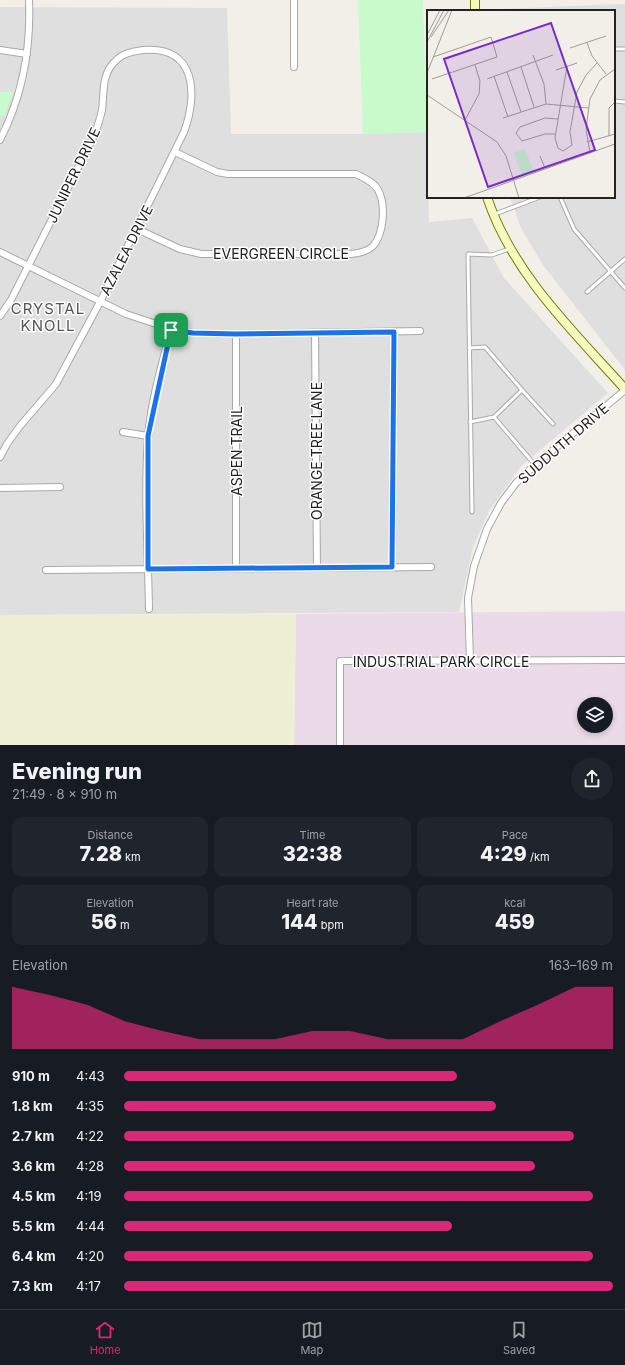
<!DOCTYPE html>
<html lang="en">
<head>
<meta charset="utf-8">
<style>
  :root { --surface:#171b24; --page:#20242c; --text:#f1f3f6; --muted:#9ea1a6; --line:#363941; --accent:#db2777 }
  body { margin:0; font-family:Inter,sans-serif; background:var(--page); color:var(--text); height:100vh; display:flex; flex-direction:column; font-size:15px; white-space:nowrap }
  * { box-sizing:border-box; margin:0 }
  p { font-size:13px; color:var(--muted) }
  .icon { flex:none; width:22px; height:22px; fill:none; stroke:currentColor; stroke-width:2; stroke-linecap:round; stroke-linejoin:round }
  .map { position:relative; height:745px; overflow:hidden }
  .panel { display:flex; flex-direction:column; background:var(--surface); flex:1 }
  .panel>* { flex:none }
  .buttons { position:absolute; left:577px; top:697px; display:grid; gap:8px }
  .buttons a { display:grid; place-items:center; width:36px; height:36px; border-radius:50%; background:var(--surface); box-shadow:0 2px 6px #0003; font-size:20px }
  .pin { position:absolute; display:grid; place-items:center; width:34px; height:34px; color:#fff; margin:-17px; border-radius:8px; box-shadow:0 2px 6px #0006 }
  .round { display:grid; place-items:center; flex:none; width:42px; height:42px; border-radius:21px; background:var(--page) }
  .headline { display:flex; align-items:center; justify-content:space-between; height:68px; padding:0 12px }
  h1 { font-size:22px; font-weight:800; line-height:30px }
  .figures { display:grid; grid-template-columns:repeat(3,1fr); gap:6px; height:68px; padding:4px 12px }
  .figures div { display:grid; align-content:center; border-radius:10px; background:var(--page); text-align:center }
  .figures b { font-size:20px; font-weight:800 }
  .figures small { font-size:11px; font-weight:400 }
  .figures p { font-size:11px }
  .chart { height:112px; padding:8px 12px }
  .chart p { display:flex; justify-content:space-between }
  .chart svg { width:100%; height:72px; margin-top:4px; fill:var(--accent); opacity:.7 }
  ul { padding:0 12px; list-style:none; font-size:13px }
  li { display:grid; grid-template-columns:64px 48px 1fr; align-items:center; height:30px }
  li i { height:10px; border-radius:5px; background:var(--accent) }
  .dock { display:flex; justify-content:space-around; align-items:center; height:56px; border-top:1px solid var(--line); background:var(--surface); font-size:11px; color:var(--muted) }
  .dock a { display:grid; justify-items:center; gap:2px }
  .dock .on { color:var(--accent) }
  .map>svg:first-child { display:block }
</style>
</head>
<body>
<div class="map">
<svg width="625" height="745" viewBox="0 0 625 745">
  <rect width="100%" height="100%" fill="#f2efe9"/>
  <path fill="#e0dfdf" d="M 625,4 L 625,370 L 543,265 L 521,228 L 510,197 L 614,197 L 614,11 L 498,11 L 498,9 Z
    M 0,7 L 227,8 L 231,134 L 363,134 L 427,132 L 429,222 L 472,218 L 504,278 L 608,393 L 521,466 L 489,511 L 473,547 L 459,612 L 0,615 Z"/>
  <path fill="#ebdbe8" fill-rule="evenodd" d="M 625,611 L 625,745 L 294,745 L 296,614 ZM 584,704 L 606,704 L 606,726 L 584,726 Z"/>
  <path fill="#eef0d5" d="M 296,614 L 294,745 L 0,745 L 0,615 Z"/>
  <path fill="#c8facc" d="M 358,0 L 423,0 L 427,132 L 363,134 Z
    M 0,92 L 13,92 L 4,116 L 0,116 Z"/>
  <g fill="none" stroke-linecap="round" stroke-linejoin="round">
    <g stroke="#a9a9a9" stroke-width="5">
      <path id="lane" d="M 614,49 L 625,49
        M 614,101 L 625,102
        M 560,197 L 574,229 L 625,288
        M 495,214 L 540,197
        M 587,292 L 625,259
        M 469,348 L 485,347 L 522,390 L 494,417
        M 522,390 L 553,424
        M 470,422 L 494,417 L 535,465
        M 472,512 L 468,254 L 492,255 L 509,249"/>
    </g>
    <g stroke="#a9a9a9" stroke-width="8">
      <path id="street" d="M 294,0 L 294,67
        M 0,50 L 27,54
        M 0,140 C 22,97 31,48 29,0
        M 137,229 L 180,249 L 201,254 L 350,254 C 358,253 367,252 373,246 C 384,234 386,204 378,190 C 374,182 364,178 356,174 L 228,174 L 217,172 L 175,152
        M 0,252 L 126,314 L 171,329 L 193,333 L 236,334 L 420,331
        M 0,316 L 11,300 L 94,136 C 97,128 100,119 102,110 C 104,95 102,78 111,66 C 120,54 129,52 143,50 C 196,45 198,94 184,132 L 100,302 L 56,384 L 20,426 L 7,444 L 0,457
        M 315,334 L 317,568
        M 123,432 L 148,436
        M 0,488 L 60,487
        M 392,567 L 394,332
        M 236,568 L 236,334
        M 46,570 L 431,567
        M 149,609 C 148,552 144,494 148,437 C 151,401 162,364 171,329
        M 470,660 L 468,598 L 474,566 L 487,529 L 501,503 L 516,483 L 535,465 L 625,390
        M 340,745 L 340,661 L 625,660"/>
    </g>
    <g stroke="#707d05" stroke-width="10">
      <path id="secondary" d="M 475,11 L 475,0
        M 487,197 C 512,273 573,331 625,389"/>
    </g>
    <use href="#lane" stroke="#fff" stroke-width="3"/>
    <use href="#street" stroke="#fff" stroke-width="6"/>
    <use href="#secondary" stroke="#f7fabf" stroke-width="8"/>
  </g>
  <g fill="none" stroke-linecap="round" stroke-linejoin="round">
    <g stroke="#fff" stroke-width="8">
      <path id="route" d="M 171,330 L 193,333 L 236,334 L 394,332 L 392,567 L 148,569 L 148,436 Z"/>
    </g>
    <use href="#route" stroke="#1a73e8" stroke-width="5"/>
  </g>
  <g text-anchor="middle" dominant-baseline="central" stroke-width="3" stroke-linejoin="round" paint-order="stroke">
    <g font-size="14" fill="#222" stroke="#fff">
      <text transform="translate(73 175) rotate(-64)">JUNIPER DRIVE</text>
      <text transform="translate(126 250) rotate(-63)">AZALEA DRIVE</text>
      <text x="281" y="253">EVERGREEN CIRCLE</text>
      <text transform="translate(563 443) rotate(-41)">SUDDUTH DRIVE</text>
      <text transform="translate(236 451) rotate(-90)">ASPEN TRAIL</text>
      <text transform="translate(316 451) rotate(-90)">ORANGE TREE LANE</text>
      <text x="441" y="661">INDUSTRIAL PARK CIRCLE</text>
    </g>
    <g font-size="15" letter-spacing="1" fill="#555" stroke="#fff">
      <text x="48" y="308">CRYSTAL<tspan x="48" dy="17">KNOLL</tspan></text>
    </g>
  </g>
  <g transform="translate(427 10)">
    <rect width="188" height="188" fill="#f2efe9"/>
    <path d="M 98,138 L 106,161 L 95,165 L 87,143 Z" fill="#c8facc"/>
    <path fill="none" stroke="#9f9d99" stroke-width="1" d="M 0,25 L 13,0M 4,27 L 22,0M 0,32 L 17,0M 160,33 L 165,46 L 179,64M 143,38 L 179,26M 106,45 L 117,74 L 119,94M 140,56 L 128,128 L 131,138 L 136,141 L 145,135 L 143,122 L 150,82 L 159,65 L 170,53M 94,57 L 107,97M 129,60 L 150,53M 80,62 L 94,102M 0,63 L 25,0M 67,66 L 81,107M 5,69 L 70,47 L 64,27 L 6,47M 60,69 L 126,45M 0,85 L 70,132 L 79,146 L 92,188M 76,108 L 119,94 L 162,98M 38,110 L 52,84 L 53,71 L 48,55M 128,124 L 118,124 L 95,131 L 89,123 L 93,117 L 118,108 L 131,109M 182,126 L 182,98 L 188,92M 160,132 L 188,124M 163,143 L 159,119 L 163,89 L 173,70 L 188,59M 113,146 L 118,158M 37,188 L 188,134"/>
    <path fill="#7b2cbf" fill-opacity="0.15" stroke="#7b2cbf" stroke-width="2" d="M 124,13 L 168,140 L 61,177 L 17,49 Z"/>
    <rect width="188" height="188" fill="none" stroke="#222" stroke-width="2"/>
  </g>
</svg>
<div class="buttons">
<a><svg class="icon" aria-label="layers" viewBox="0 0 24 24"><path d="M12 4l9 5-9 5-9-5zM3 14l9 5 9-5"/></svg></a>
</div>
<div class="pin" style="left:171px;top:330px;background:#1e9e55"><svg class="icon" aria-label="arrive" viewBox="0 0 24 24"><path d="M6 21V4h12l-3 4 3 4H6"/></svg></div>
</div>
<section class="panel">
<div class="headline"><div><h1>Evening run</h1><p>21:49 · 8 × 910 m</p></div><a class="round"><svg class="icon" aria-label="share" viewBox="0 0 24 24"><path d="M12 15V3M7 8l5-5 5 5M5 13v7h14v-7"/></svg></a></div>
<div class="figures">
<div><p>Distance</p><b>7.28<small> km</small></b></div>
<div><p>Time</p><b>32:38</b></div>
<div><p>Pace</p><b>4:29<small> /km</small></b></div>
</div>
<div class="figures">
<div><p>Elevation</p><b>56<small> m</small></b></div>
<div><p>Heart rate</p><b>144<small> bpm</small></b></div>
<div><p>kcal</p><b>459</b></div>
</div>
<div class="chart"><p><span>Elevation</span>163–169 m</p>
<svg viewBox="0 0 160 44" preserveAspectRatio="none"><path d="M0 44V6L10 11L20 17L30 27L40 33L50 38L60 38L70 38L80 33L90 33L100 38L110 38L120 38L130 27L140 17L150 6L160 6V44z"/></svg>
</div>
<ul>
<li><b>910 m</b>4:43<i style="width:68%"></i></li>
<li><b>1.8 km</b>4:35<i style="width:76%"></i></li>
<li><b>2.7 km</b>4:22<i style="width:92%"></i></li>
<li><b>3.6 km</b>4:28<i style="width:84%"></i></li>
<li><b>4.5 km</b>4:19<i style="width:96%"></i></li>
<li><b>5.5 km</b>4:44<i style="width:67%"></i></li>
<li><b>6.4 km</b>4:20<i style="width:96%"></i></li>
<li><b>7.3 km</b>4:17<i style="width:100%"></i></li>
</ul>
</section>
<nav class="dock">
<a class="on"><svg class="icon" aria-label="home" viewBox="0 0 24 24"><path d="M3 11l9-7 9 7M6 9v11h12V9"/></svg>Home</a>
<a><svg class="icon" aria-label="map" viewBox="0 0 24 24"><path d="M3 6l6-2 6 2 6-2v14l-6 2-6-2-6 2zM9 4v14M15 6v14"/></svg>Map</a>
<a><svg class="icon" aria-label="saved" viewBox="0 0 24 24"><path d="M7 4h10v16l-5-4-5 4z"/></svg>Saved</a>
</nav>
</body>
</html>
